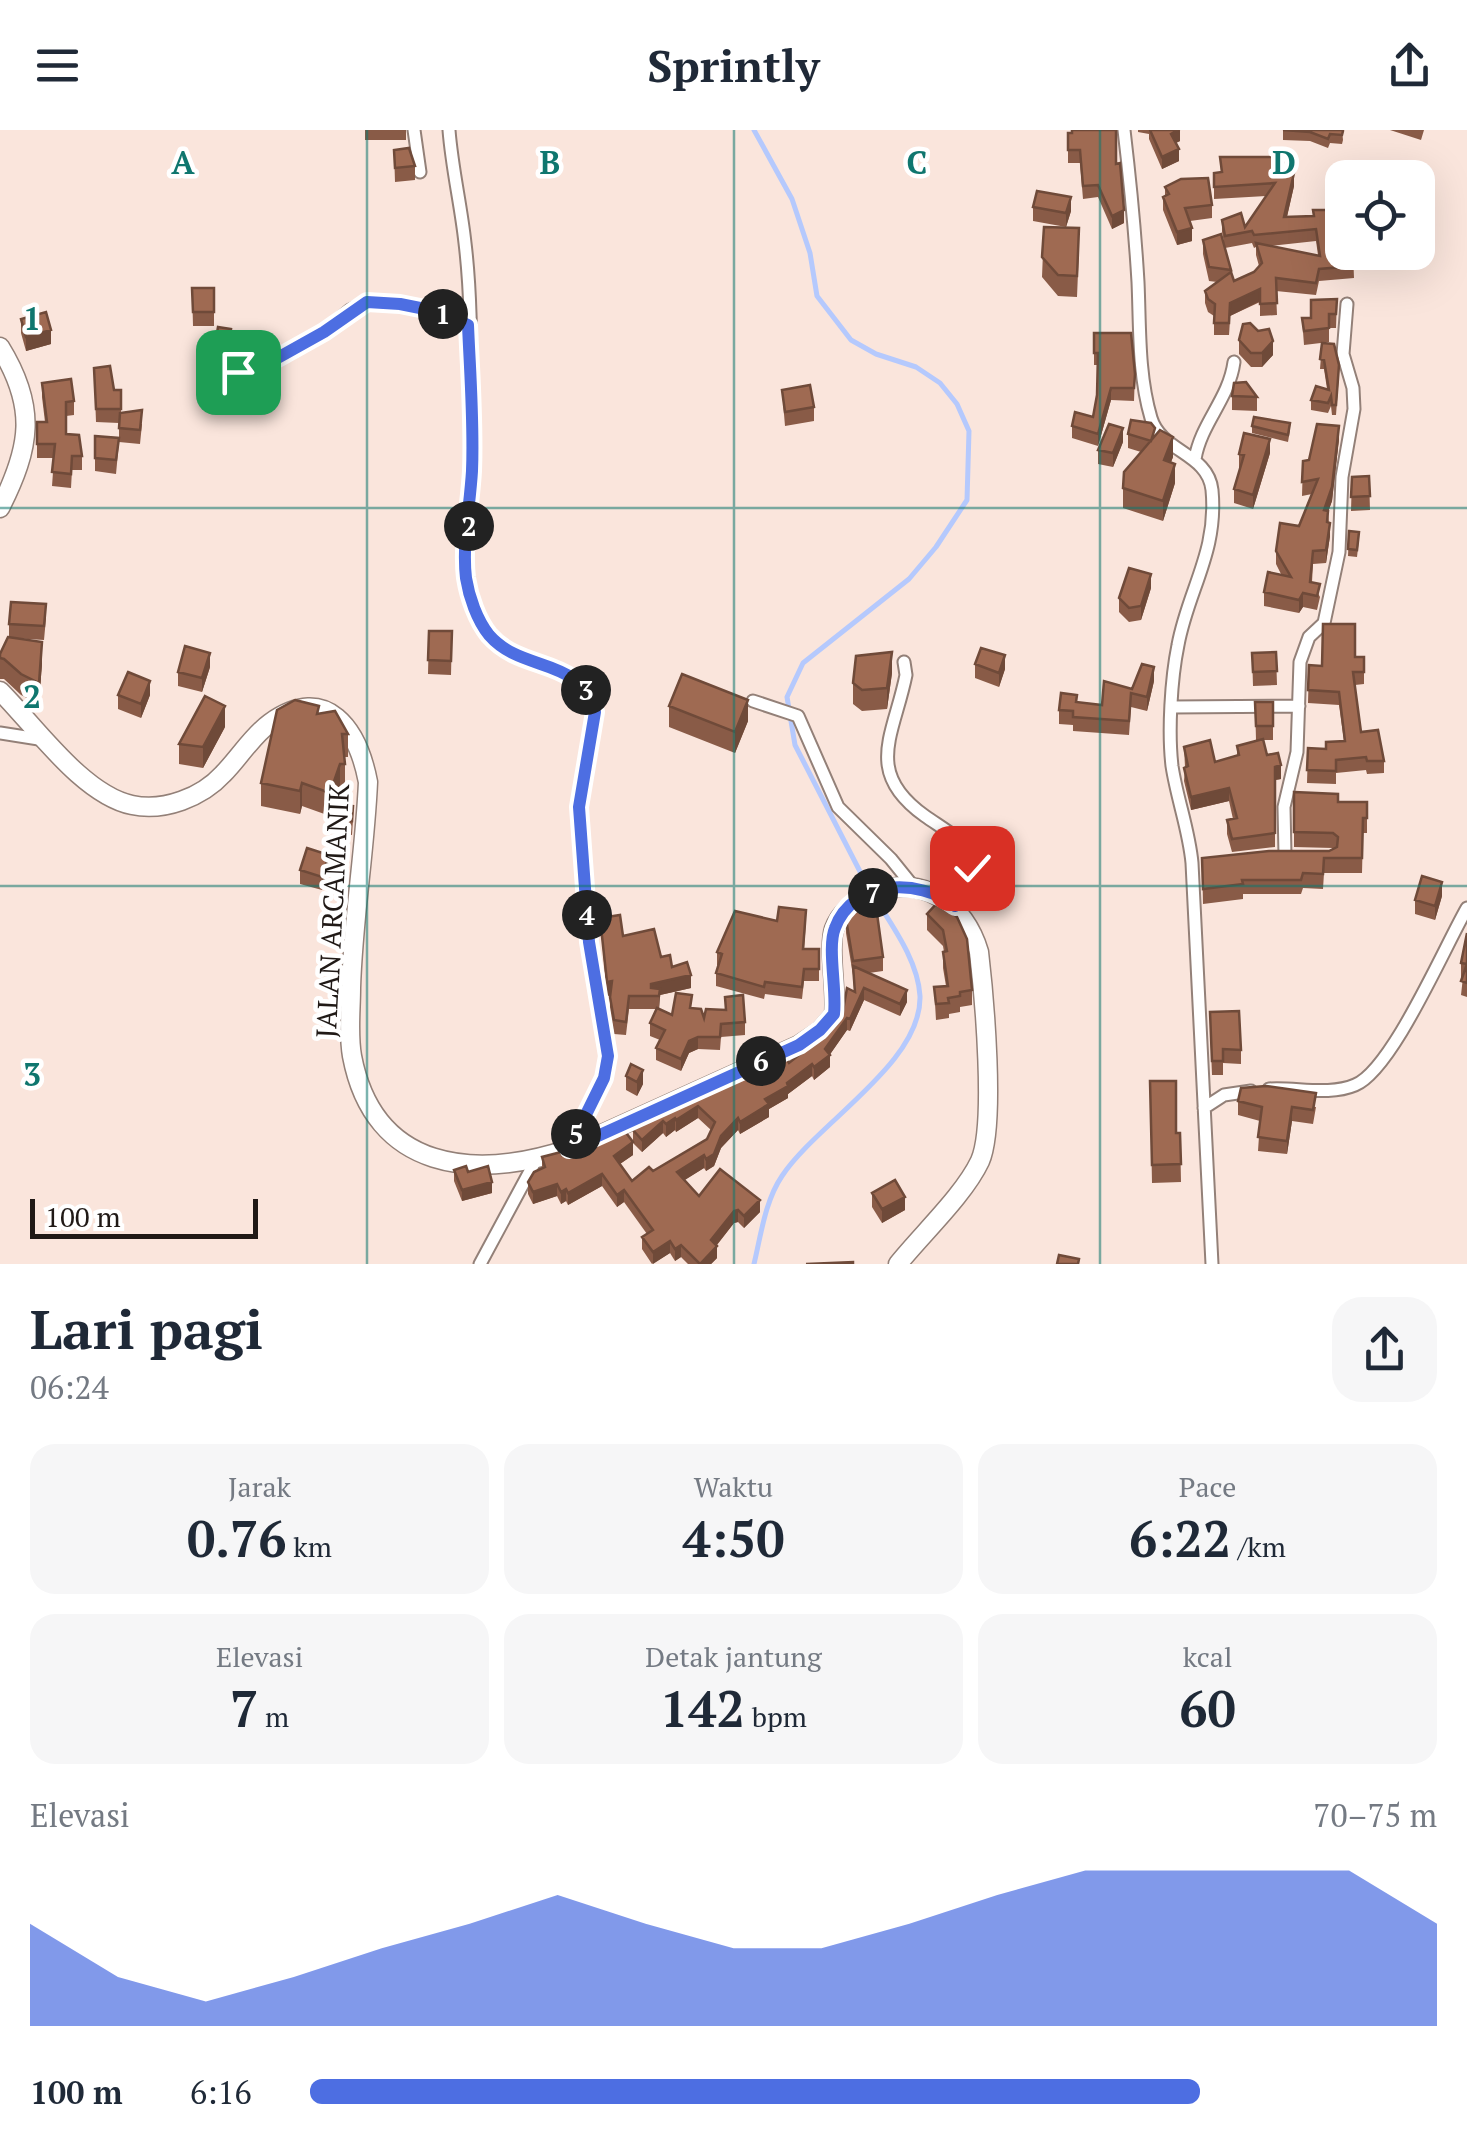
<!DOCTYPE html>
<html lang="id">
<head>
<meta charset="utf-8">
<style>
  :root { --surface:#fff; --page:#f6f6f7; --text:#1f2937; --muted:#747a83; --accent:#4d6ee2 }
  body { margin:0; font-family:"PT Serif",serif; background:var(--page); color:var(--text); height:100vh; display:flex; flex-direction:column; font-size:38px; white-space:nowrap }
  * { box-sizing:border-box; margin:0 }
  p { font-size:32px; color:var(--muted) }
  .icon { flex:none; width:55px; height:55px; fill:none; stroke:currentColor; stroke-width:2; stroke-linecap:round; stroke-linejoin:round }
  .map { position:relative; height:1134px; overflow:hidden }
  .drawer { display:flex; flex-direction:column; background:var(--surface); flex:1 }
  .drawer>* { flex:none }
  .buttons { position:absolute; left:1325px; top:30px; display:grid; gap:20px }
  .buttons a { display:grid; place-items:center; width:110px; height:110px; border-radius:20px; background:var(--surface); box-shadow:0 10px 40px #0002; font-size:50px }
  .scale { position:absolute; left:30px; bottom:25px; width:228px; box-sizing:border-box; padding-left:10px; border:5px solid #201916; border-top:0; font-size:28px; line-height:35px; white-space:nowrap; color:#201916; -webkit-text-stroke:8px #fff; paint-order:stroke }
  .pin { position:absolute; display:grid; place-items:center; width:85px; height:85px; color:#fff; margin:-42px; border-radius:20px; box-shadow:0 5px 15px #0006 }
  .km { position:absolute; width:50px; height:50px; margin:-25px; border-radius:50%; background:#222; color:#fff; font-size:28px; line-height:50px; text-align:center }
  .round { display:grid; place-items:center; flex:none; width:105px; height:105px; border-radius:30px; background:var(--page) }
  .overview { display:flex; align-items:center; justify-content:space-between; height:170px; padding:0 30px }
  h1 { font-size:55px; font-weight:700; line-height:75px }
  .metrics { display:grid; grid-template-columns:repeat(3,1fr); gap:15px; height:170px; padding:10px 30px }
  .metrics div { display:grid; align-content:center; border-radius:25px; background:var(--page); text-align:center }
  .metrics b { font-size:50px; font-weight:700 }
  .metrics small { font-size:28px; font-weight:400 }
  .metrics p { font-size:28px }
  .chart { height:280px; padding:20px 30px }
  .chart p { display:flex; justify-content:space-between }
  .chart svg { width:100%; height:180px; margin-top:10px; fill:var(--accent); opacity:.7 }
  ul { padding:0 30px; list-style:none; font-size:32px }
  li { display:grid; grid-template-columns:160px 120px 1fr; align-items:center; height:75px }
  li i { height:25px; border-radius:12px; background:var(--accent) }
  header { display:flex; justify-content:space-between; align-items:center; height:130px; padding:0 30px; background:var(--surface); font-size:45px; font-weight:700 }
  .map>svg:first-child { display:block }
</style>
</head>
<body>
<header><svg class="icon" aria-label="menu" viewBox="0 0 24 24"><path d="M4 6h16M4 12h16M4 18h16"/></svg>Sprintly<svg class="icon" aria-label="share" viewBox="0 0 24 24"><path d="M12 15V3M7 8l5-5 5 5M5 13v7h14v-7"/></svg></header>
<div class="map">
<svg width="1467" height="1134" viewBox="0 0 1467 1134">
  <rect width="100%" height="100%" fill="#fae5dc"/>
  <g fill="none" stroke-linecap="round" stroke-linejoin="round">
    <path stroke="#b5c9fd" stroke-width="5" d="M 754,0 L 792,69 L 810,123 L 817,166 L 851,210 L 876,224 L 916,237 L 940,253 L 957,274 L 969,301 L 967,370 L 936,417 L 909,449 L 803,533 L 787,567 L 795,615 L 869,759
      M 754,1134 C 761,1105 765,1071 782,1046 C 817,993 922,933 920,866 C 918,831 893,797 875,768"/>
    <g stroke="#938078" stroke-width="15">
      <path id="street" d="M 414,0 L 420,42
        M 449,0 C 452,39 461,75 465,113 C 473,179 470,247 471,312 C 473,366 456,427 475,479 C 499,547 577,518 595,583 L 579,677 L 589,812 L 608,927 L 604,948 L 569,1019
        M 1124,0 C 1130,50 1135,101 1138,152 C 1140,196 1138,244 1151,288 C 1161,322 1208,323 1212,360 C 1218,422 1188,460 1178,515 C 1171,549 1168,602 1172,636 C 1177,669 1189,700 1192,733 L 1212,1134
        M 233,235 L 238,243 L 246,245 L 324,202 L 350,180 L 367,172 L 401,174 L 435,181 L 468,195
        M 1195,329 C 1201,293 1229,269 1234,232
        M 904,532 L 906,545 C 894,605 863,642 925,686 C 942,698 962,709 974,725 L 972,738 L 955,776
        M 753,571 L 798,586 L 838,677 L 891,729 L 912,755
        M 1173,577 L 1299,576
        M 0,603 L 45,610
        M 1285,725 L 1284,677 L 1297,622 L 1300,532 L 1309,507 L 1324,493 L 1339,422 L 1342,347 L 1354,279 L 1353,258 L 1343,224 L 1347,174
        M 1269,959 C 1296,957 1329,966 1355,955 C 1392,940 1444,818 1467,778
        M 1204,978 L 1224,965 L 1251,961
        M 480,1134 L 536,1030"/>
    </g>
    <g stroke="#938078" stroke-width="21">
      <path id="secondary" d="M 0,217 C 37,277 31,317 0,378
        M 0,561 C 35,596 83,665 132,675 C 164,682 202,667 223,644 C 239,628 252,606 270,593 C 327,552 358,600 368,652 C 365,721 353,789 351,858 C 351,880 348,904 352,926 C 374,1042 475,1050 569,1019 L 799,915 L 820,901 L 834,885 C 837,861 828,818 834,799 C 840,782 857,770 873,763 C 923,743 965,774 979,822 C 984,865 996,995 980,1031 C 964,1065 922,1104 898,1134"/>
    </g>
    <use href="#street" stroke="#fff" stroke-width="11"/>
    <use href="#secondary" stroke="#fff" stroke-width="18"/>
  </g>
  <path fill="#895b47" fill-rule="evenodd" d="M 365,0 L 406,0 L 406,10 L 365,10 Z
    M 1138,0 L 1180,0 L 1180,11 L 1176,13 L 1179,31 L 1162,39 L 1149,9 L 1149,4 L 1138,2 Z
    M 1283,0 L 1342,0 L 1343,10 L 1342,14 L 1330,13 L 1328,18 L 1310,11 L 1283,10 Z
    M 1390,0 L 1424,0 L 1421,10 Z
    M 1068,3 L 1072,3 L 1116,34 L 1124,93 L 1112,99 L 1098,67 L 1083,69 L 1080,33 L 1068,33 Z
    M 394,20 L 415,36 L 415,50 L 395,52 Z
    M 1220,27 L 1294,56 L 1287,87 L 1313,86 L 1313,80 L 1342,110 L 1353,122 L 1354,148 L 1319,151 L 1316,165 L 1276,161 L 1277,185 L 1260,186 L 1260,172 L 1230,186 L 1229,205 L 1214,205 L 1214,186 L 1208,182 L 1205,173 L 1205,161 L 1217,152 L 1209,151 L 1203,124 L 1203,110 L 1221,104 L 1234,151 L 1254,142 L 1259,136 L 1256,125 L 1256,117 L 1254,118 L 1252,113 L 1225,118 L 1222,102 L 1222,90 L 1245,97 L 1266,66 L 1214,69 L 1214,43 L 1221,42 ZM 1316,111 L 1318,125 L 1270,116 Z
    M 1165,57 L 1212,75 L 1212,88 L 1190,91 L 1192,111 L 1177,115 L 1163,80 L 1163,67 L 1165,66 Z
    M 1033,77 L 1071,81 L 1066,97 L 1033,91 Z
    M 1044,97 L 1079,119 L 1077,167 L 1058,166 L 1042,147 Z
    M 192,158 L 214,158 L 214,196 L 193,196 Z
    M 1337,169 L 1336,198 L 1329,198 L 1329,212 L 1304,215 L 1302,188 L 1311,188 Z
    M 21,189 L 51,214 L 26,221 L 21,203 Z
    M 1258,201 L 1273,225 L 1262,237 L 1251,237 L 1239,224 L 1239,210 Z
    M 1094,203 L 1135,244 L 1134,271 L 1111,270 L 1098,316 L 1072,308 L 1072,296 L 1093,287 L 1097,265 L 1097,235 L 1094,235 Z
    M 231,206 L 228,224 L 215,222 L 215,215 Z
    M 1322,213 L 1339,245 L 1336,285 L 1332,285 L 1331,276 L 1328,283 L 1311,280 L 1311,270 L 1327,259 L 1324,239 L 1320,239 Z
    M 94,238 L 114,260 L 121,260 L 121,283 L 142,294 L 140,314 L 119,312 L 116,344 L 95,341 L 95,306 L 119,308 L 119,293 L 96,292 Z
    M 42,253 L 74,271 L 74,285 L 66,286 L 66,304 L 82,326 L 82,340 L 72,340 L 71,358 L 52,356 L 54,328 L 37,328 L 37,292 L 45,292 L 42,267 Z
    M 782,260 L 814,277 L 814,291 L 785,296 Z
    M 1232,266 L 1257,267 L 1257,281 L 1232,280 Z
    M 1252,296 L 1290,300 L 1288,312 L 1252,303 Z
    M 1128,304 L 1155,306 L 1173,327 L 1171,332 L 1175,353 L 1163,391 L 1123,378 L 1123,358 L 1141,322 L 1128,318 Z
    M 1339,309 L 1332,371 L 1328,382 L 1330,406 L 1326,433 L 1313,434 L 1312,452 L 1320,467 L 1317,480 L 1303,477 L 1299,483 L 1264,476 L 1264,462 L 1282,446 L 1276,434 L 1276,421 L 1299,396 L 1312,364 L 1302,366 L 1303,331 L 1309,330 Z
    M 1123,312 L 1113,337 L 1098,334 L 1098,320 Z
    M 1270,323 L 1253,379 L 1234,373 L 1234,359 L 1240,338 L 1239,338 L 1239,324 Z
    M 1369,346 L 1370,380 L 1351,381 L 1352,347 Z
    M 1349,401 L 1359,409 L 1357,427 L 1348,426 Z
    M 1151,458 L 1141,490 L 1129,492 L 1119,482 L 1119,468 Z
    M 46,488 L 44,510 L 12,508 L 42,533 L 39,574 L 21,565 L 4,549 L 0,549 L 0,524 L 9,508 L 9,494 Z
    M 429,501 L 452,501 L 451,545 L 428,544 Z
    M 1276,522 L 1277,555 L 1253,556 L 1252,523 Z
    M 1355,527 L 1364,527 L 1364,554 L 1355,555 L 1361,602 L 1384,631 L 1384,643 L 1367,644 L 1366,640 L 1336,643 L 1336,654 L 1307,653 L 1308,618 L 1326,619 L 1344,611 L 1339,575 L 1308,573 L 1309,535 L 1322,536 Z
    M 975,534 L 1005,539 L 999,557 L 975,548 Z
    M 210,537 L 202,562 L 178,556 L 178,542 Z
    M 892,543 L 887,579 L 862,581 L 853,574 L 853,553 Z
    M 1154,551 L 1147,581 L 1131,577 L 1129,605 L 1073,601 L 1073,595 L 1059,594 L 1059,580 L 1077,572 L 1102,575 L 1132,559 Z
    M 118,565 L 150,565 L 141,588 L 118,579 Z
    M 1255,572 L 1273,572 L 1273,610 L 1263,610 L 1267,625 L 1281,649 L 1275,650 L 1275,717 L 1232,722 L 1227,704 L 1227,690 L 1233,689 L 1229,671 L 1191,680 L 1184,651 L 1185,637 L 1184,617 L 1215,632 L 1237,625 L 1237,616 L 1261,610 L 1256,610 Z
    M 669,576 L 748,591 L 735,623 L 669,597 Z
    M 319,583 L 348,604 L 348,627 L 345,627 L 345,657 L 340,657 L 330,686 L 302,676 L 300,684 L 261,676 L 261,653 Z
    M 225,597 L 203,638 L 179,634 L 179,614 Z
    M 1294,662 L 1338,672 L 1367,672 L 1367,703 L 1363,703 L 1362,743 L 1324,743 L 1323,759 L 1303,758 L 1301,764 L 1243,764 L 1243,769 L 1203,774 L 1202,728 L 1329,721 L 1333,718 L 1294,717 Z
    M 335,689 L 353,690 L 352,705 L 335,703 Z
    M 329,739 L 322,760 L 300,754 L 300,740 Z
    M 1442,766 L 1435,790 L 1415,784 L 1415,770 Z
    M 939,771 L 972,860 L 972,875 L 960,877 L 960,882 L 949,884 L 949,888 L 936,890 L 934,857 L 946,856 L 943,838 L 943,822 L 944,822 L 943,816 L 927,800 L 927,784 Z
    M 859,772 L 883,827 L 883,841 L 869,843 L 907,872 L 900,886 L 864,870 L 850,901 L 847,900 L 830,924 L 830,937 L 814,950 L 812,946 L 788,964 L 788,968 L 769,979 L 769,987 L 740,1004 L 738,1000 L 721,1018 L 714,1036 L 706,1041 L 704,1038 L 684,1050 L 699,1066 L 760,1082 L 744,1098 L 738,1092 L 734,1093 L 717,1115 L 717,1128 L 711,1134 L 688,1134 L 681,1127 L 675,1131 L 670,1123 L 652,1134 L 642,1119 L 642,1107 L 647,1104 L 624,1072 L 617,1077 L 602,1056 L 568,1075 L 566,1071 L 561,1074 L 557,1066 L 533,1074 L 528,1064 L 528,1052 L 542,1039 L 542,1027 L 562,1025 L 633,1025 L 620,1034 L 632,1051 L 653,1041 L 707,1009 L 711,1000 L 698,988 L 676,1002 L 675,1000 L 666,1007 L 663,1003 L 642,1022 L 633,1013 L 633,1000 L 789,933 L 817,911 L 817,906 L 843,881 L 854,861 L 853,845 L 846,803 L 846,789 L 859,781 Z
    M 600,788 L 623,806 L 661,827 L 672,837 L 691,858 L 660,865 L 659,879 L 672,885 L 692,878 L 704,888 L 725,880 L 725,867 L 745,892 L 745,905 L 721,907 L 720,920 L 698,919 L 689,923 L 681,941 L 656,930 L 656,918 L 660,910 L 650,906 L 650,893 L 656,879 L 629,879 L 626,905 L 614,904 L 610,881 L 610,865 L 607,866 Z
    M 777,791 L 806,792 L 804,819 L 819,819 L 819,851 L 804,851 L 802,869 L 765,864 L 764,869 L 716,856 L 716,843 L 719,835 L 717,835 L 717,822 Z
    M 1467,803 L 1467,867 L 1461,865 L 1463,847 L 1461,847 L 1461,833 Z
    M 1210,896 L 1241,920 L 1241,934 L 1223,933 L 1223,945 L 1212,945 Z
    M 626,946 L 643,954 L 637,966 L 626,960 Z
    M 1150,951 L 1176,1003 L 1180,1003 L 1181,1052 L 1152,1053 Z
    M 1238,971 L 1316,977 L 1313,994 L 1292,991 L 1287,1024 L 1258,1021 L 1260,991 L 1238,985 Z
    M 454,1040 L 468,1042 L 492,1063 L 462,1071 L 454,1051 Z
    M 872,1063 L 905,1080 L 882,1093 L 872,1077 Z"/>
  <path fill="#6f4a39" d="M 1180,0 L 1180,11 L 1171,15 L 1171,4 Z
    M 1179,19 L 1179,31 L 1162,39 L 1162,27 Z
    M 1294,43 L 1294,56 L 1284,99 L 1284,87 Z
    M 1071,67 L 1071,81 L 1066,97 L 1066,83 Z
    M 1124,80 L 1124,93 L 1112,99 L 1112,86 Z
    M 1192,98 L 1192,111 L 1177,115 L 1177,102 Z
    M 1260,159 L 1260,171 L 1230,186 L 1229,205 L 1230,173 Z
    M 51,200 L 51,214 L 26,221 L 26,207 Z
    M 1273,211 L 1273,225 L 1262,237 L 1262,223 Z
    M 1111,258 L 1111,270 L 1098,316 L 1098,304 Z
    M 1339,296 L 1339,309 L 1332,371 L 1328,382 L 1327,406 L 1324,380 Z
    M 1123,298 L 1123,312 L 1113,337 L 1113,323 Z
    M 1173,307 L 1173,327 L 1164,350 L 1164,330 Z
    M 1270,309 L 1270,323 L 1253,379 L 1253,365 Z
    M 1175,334 L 1175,353 L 1163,391 L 1163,371 Z
    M 1330,393 L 1330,406 L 1326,433 L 1326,420 Z
    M 1151,444 L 1151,458 L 1141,490 L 1141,476 Z
    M 1303,463 L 1303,477 L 1299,483 L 1299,470 Z
    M 42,512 L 42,533 L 39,574 L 39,553 Z
    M 892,522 L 892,543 L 887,579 L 887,558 Z
    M 210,523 L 210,537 L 202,562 L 202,548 Z
    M 1005,525 L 1005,539 L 999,557 L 999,543 Z
    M 1154,537 L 1154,551 L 1147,581 L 1147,567 Z
    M 150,551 L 150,565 L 141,588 L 141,574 Z
    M 748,570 L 748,591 L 735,623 L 735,602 Z
    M 225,576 L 225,597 L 203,638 L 203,617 Z
    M 340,634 L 340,657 L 330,686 L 330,663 Z
    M 1281,635 L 1281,649 L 1275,650 L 1275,637 Z
    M 302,653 L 302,676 L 300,684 L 300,661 Z
    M 1229,658 L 1229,671 L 1191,680 L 1191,667 Z
    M 329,725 L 329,739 L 322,760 L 322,747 Z
    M 1442,752 L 1442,766 L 1435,790 L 1435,776 Z
    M 691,845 L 691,858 L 660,865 L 659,879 L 659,865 L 651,866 L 651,854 Z
    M 612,851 L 612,865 L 607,866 L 607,852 Z
    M 864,858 L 864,870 L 850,901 L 850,889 Z
    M 907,860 L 907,872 L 900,886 L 900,874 Z
    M 847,888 L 847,900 L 829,926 L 830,925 L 830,937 L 814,950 L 814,937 Z
    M 698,907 L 698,919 L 689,923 L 681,941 L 681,929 L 689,911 Z
    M 812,934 L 812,946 L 788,964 L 788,968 L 769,979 L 769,987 L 740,1004 L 740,992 L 765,969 Z
    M 643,940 L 643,954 L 637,966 L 637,952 Z
    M 698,976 L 698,988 L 676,1002 L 676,990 Z
    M 1292,977 L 1292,991 L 1287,1024 L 1287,1011 Z
    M 675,988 L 675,1000 L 666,1007 L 666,994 Z
    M 738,988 L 738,1000 L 721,1018 L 714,1036 L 706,1041 L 706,1029 L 721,1006 Z
    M 663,991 L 663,1003 L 642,1022 L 642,1010 Z
    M 633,1012 L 633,1025 L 614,1038 L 614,1026 Z
    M 704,1025 L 704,1038 L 677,1055 L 677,1042 Z
    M 602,1044 L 602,1056 L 568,1075 L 568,1063 Z
    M 492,1052 L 492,1063 L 462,1071 L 462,1060 Z
    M 557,1054 L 557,1066 L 533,1074 L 533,1062 Z
    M 566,1059 L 566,1071 L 561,1074 L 561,1062 Z
    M 624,1060 L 624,1072 L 617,1077 L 617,1065 Z
    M 905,1067 L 905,1080 L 882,1093 L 882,1079 Z
    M 760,1070 L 760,1082 L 744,1098 L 744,1086 Z
    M 738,1080 L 738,1092 L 734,1093 L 711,1122 L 717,1116 L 717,1128 L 711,1134 L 700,1134 L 711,1110 L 734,1081 Z
    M 670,1111 L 670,1123 L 653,1134 L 653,1122 Z
    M 681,1115 L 681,1127 L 675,1131 L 675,1119 Z"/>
  <path fill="#9f6a52" stroke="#6f4a39" stroke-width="2.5" d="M 1072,0 L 1116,0 L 1116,34 L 1120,33 L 1124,80 L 1112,86 L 1098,55 L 1083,56 L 1080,20 L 1068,20 L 1068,3 L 1072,3 Z
    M 1150,0 L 1178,0 L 1171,4 L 1179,19 L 1162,27 Z
    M 1283,0 L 1342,0 L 1343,1 L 1342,5 L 1330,4 L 1328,9 L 1310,2 Z
    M 409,18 L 415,36 L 395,38 L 394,20 Z
    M 1220,27 L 1293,27 L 1294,43 L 1284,87 L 1314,86 L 1313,80 L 1328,80 L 1342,110 L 1342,122 L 1352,122 L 1352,125 L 1347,125 L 1347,131 L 1354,132 L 1354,136 L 1319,139 L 1316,153 L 1276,148 L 1277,173 L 1260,174 L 1260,159 L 1230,173 L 1229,193 L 1214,193 L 1215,174 L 1208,169 L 1205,161 L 1231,142 L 1234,151 L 1254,142 L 1262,133 L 1256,113 L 1320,126 L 1316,99 L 1254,105 L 1252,101 L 1225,106 L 1222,90 L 1241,83 L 1245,97 L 1275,53 L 1214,57 L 1214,43 L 1222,42 Z
    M 1208,48 L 1212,75 L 1185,78 L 1192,98 L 1177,102 L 1163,67 L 1169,64 L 1165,57 L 1181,49 Z
    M 1037,61 L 1071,67 L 1066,83 L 1033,77 Z
    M 1044,97 L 1079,98 L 1077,146 L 1058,145 L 1042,127 Z
    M 1221,104 L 1231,140 L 1209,137 L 1203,110 Z
    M 192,158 L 214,158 L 214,182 L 193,182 Z
    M 1337,169 L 1336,184 L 1329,184 L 1329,198 L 1304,201 L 1302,188 L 1311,188 L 1311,170 Z
    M 46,182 L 51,200 L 26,207 L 21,189 Z
    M 1250,193 L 1258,201 L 1269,199 L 1273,211 L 1262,223 L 1251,223 L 1239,210 L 1243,194 Z
    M 218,197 L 231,199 L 228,217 L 215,215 Z
    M 1094,203 L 1131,203 L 1135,244 L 1134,258 L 1111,258 L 1098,304 L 1072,296 L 1075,282 L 1093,287 L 1097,265 L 1098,223 L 1094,223 Z
    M 1322,213 L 1334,214 L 1339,235 L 1336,275 L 1332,275 L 1331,266 L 1328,273 L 1311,270 L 1316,256 L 1329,260 L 1324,230 L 1320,229 Z
    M 110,236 L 114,260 L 121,260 L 121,279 L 96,279 L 94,238 Z
    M 71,249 L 74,271 L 66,272 L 66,304 L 79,305 L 82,326 L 72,326 L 71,344 L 52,342 L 55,314 L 37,314 L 37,292 L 47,292 L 42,253 Z
    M 1246,252 L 1257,267 L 1232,266 L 1234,253 Z
    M 810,255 L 814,277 L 785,282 L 782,260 Z
    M 142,280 L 140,300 L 119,298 L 120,283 Z
    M 1254,287 L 1290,293 L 1288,305 L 1252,296 Z
    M 1131,290 L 1151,293 L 1155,298 L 1151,311 L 1128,304 Z
    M 1109,294 L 1123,298 L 1113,323 L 1098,320 Z
    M 1317,294 L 1339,296 L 1332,357 L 1324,380 L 1328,381 L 1327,392 L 1330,393 L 1326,420 L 1313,421 L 1310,452 L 1320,454 L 1317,466 L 1303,463 L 1299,470 L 1264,462 L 1268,442 L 1291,447 L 1276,421 L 1280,393 L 1299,396 L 1318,349 L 1302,352 L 1303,331 L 1309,330 Z
    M 1160,300 L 1173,307 L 1164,330 L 1175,334 L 1163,371 L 1123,358 L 1124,342 Z
    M 1244,303 L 1270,309 L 1253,365 L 1234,359 L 1244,325 L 1239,324 Z
    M 95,306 L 119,308 L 116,330 L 95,328 Z
    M 1369,346 L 1370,366 L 1351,367 L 1352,347 Z
    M 1349,401 L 1359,402 L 1357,420 L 1348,419 Z
    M 1129,438 L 1151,444 L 1141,476 L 1129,478 L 1119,468 Z
    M 11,472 L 46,474 L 44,496 L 9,494 Z
    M 1323,494 L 1355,494 L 1355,527 L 1364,527 L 1364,542 L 1353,542 L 1361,602 L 1378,600 L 1384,631 L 1367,631 L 1366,627 L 1336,630 L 1336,641 L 1307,640 L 1308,618 L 1326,619 L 1326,612 L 1345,611 L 1339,562 L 1308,560 L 1309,535 L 1322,536 Z
    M 429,501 L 452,501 L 451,531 L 428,530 Z
    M 8,507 L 42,512 L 39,553 L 21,544 L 4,529 L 0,528 L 0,524 Z
    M 185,516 L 210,523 L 202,548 L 178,542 Z
    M 981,518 L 1005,525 L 999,543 L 975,534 Z
    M 892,522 L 887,558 L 862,560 L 853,553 L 856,526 Z
    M 1276,522 L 1277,541 L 1253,542 L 1252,523 Z
    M 1142,534 L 1154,537 L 1147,567 L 1131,563 L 1129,591 L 1073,587 L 1073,581 L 1059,580 L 1061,563 L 1077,565 L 1076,572 L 1102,575 L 1104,551 L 1132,559 Z
    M 128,542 L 150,551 L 141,574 L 118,565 Z
    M 682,544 L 748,570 L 735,602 L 669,576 Z
    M 205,566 L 225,576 L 203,617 L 179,614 Z
    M 295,570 L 319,576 L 317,584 L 335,581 L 348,604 L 342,604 L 345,634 L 340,634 L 330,663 L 302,653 L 300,661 L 261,653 L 277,580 Z
    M 1255,572 L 1273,572 L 1273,596 L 1256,596 Z
    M 1263,609 L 1267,625 L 1278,623 L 1281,635 L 1275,637 L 1275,703 L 1232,709 L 1227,690 L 1237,688 L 1229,658 L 1191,667 L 1184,638 L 1188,636 L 1184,617 L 1210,610 L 1215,632 L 1239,625 L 1237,616 Z
    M 1294,662 L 1338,664 L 1338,672 L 1367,672 L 1367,688 L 1363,688 L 1362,728 L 1324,728 L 1323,744 L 1303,743 L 1301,750 L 1242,750 L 1243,754 L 1203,759 L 1202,728 L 1269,721 L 1329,721 L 1337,717 L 1338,707 L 1333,703 L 1294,702 Z
    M 337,674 L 353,676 L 352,691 L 335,689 Z
    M 307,718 L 329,725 L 322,747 L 300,740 Z
    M 1422,746 L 1442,752 L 1435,776 L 1415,770 Z
    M 874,762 L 883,827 L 853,831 L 846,789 L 849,783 L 861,781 L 859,772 Z
    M 939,771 L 957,787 L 967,809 L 972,860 L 960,862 L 960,866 L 948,868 L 949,873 L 936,874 L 934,857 L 948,856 L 943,822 L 947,821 L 943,800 L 927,784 Z
    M 779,777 L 806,780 L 803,819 L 819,819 L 819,839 L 804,839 L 802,857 L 765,852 L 764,857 L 716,843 L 722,824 L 717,822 L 735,781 L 777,791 Z
    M 620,785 L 623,806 L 654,799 L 661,827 L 670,825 L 672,837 L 687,832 L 691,845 L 651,854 L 651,858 L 660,859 L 659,866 L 629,866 L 626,892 L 614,890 L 610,867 L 612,851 L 607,852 L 600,788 Z
    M 1467,803 L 1467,853 L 1461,851 L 1467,834 L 1461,833 Z
    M 853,836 L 907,860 L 900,874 L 864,858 L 850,889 L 847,888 L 825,919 L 830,925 L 814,937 L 812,934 L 787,953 L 788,956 L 765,969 L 769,974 L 740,992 L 738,988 L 721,1006 L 714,1024 L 706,1029 L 704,1025 L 677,1042 L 699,1066 L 720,1039 L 760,1070 L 744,1086 L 738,1080 L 734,1081 L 711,1110 L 717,1116 L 700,1134 L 681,1115 L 675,1119 L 670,1111 L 653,1122 L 642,1107 L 653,1100 L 624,1060 L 617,1065 L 602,1044 L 568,1063 L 566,1059 L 561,1062 L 557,1054 L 533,1062 L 528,1052 L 534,1042 L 545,1037 L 542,1027 L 561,1022 L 562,1025 L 614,1000 L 617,1005 L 624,1000 L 633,1012 L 614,1026 L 632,1051 L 649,1037 L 653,1041 L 707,1009 L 715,992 L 698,976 L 676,990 L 675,988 L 666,994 L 663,991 L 642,1010 L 633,1000 L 655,982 L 783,924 L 789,933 L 820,908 L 817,906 L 843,881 L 847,858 L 855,862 Z
    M 676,863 L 692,865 L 690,878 L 701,879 L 704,888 L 706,879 L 726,880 L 725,867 L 743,865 L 745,892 L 721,894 L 720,907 L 698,907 L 689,911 L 681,929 L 656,918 L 665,900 L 650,893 L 657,878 L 672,885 Z
    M 1239,881 L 1241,920 L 1223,919 L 1223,931 L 1212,931 L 1210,882 Z
    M 631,934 L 643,940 L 637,952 L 626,946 Z
    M 1150,951 L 1176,951 L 1176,1003 L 1180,1003 L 1181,1034 L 1152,1035 Z
    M 1266,956 L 1316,963 L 1313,980 L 1292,977 L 1287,1011 L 1258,1007 L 1262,977 L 1238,971 L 1241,958 Z
    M 466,1036 L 468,1042 L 488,1036 L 492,1052 L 462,1060 L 454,1040 Z
    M 895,1050 L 905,1067 L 882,1079 L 872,1063 Z
    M 1059,1125 L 1079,1129 L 1078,1134 L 1057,1134 Z
    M 853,1132 L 853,1134 L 806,1134 Z"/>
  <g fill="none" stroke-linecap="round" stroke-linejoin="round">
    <g stroke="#fff" stroke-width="20">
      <path id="route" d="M 238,242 L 246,245 L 256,240 L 324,202 L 367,172 L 400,174 L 435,181 L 468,195 C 470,243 474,293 472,341 C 470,376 462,414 466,448 C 469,467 477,490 489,505 C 523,544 579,525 595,582 L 579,677 L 589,812 L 608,926 L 604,948 L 569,1019 L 799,915 L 820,900 L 834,884 C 837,860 827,817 835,798 C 853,750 918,747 955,776 L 972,738"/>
    </g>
    <use href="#route" stroke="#4d6ee2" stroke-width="12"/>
  </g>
  <path fill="none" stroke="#0f766e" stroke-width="2.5" stroke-opacity="0.55" d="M 367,0 L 367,1134M 734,0 L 734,1134M 1100,0 L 1100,1134M 0,378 L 1467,378M 0,756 L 1467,756"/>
  <g text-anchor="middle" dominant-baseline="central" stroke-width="9" stroke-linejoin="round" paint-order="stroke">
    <g font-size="28" fill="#201916" stroke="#fff">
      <text transform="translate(332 781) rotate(-87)">JALAN ARCAMANIK</text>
    </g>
  </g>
  <g font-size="32" text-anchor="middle" font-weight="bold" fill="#0f766e" stroke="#fff" stroke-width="9" stroke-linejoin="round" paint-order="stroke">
    <text x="183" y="44">A</text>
    <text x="550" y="44">B</text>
    <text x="917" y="44">C</text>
    <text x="1284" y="44">D</text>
    <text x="32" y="200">1</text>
    <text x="32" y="578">2</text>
    <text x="32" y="956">3</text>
  </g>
</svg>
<div class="buttons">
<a><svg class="icon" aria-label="locate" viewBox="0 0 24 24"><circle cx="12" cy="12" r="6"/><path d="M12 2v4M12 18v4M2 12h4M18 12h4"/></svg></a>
</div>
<div class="scale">100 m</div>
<div class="pin" style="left:238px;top:242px;background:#1e9e55"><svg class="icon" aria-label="arrive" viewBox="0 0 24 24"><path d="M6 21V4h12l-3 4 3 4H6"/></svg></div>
<div class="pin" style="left:972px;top:738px;background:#d93025"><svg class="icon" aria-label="check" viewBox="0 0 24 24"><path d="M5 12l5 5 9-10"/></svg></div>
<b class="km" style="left:443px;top:184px">1</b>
<b class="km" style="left:469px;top:396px">2</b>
<b class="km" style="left:586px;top:560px">3</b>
<b class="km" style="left:587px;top:785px">4</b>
<b class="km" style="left:576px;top:1004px">5</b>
<b class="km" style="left:761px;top:931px">6</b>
<b class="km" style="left:873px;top:763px">7</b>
</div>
<section class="drawer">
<div class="overview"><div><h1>Lari pagi</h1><p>06:24</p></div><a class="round"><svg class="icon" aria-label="share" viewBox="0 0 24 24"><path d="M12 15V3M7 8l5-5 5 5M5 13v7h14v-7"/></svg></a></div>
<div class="metrics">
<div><p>Jarak</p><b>0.76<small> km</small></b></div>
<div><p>Waktu</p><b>4:50</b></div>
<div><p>Pace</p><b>6:22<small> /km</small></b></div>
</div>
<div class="metrics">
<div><p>Elevasi</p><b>7<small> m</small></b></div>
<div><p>Detak jantung</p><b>142<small> bpm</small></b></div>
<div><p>kcal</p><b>60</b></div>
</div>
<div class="chart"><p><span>Elevasi</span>70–75 m</p>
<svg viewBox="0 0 160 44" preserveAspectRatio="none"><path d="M0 44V19L10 32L20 38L30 32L40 25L50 19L60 12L70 19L80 25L90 25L100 19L110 12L120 6L130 6L140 6L150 6L160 19V44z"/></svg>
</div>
<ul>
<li><b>100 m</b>6:16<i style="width:79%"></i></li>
</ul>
</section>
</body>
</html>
